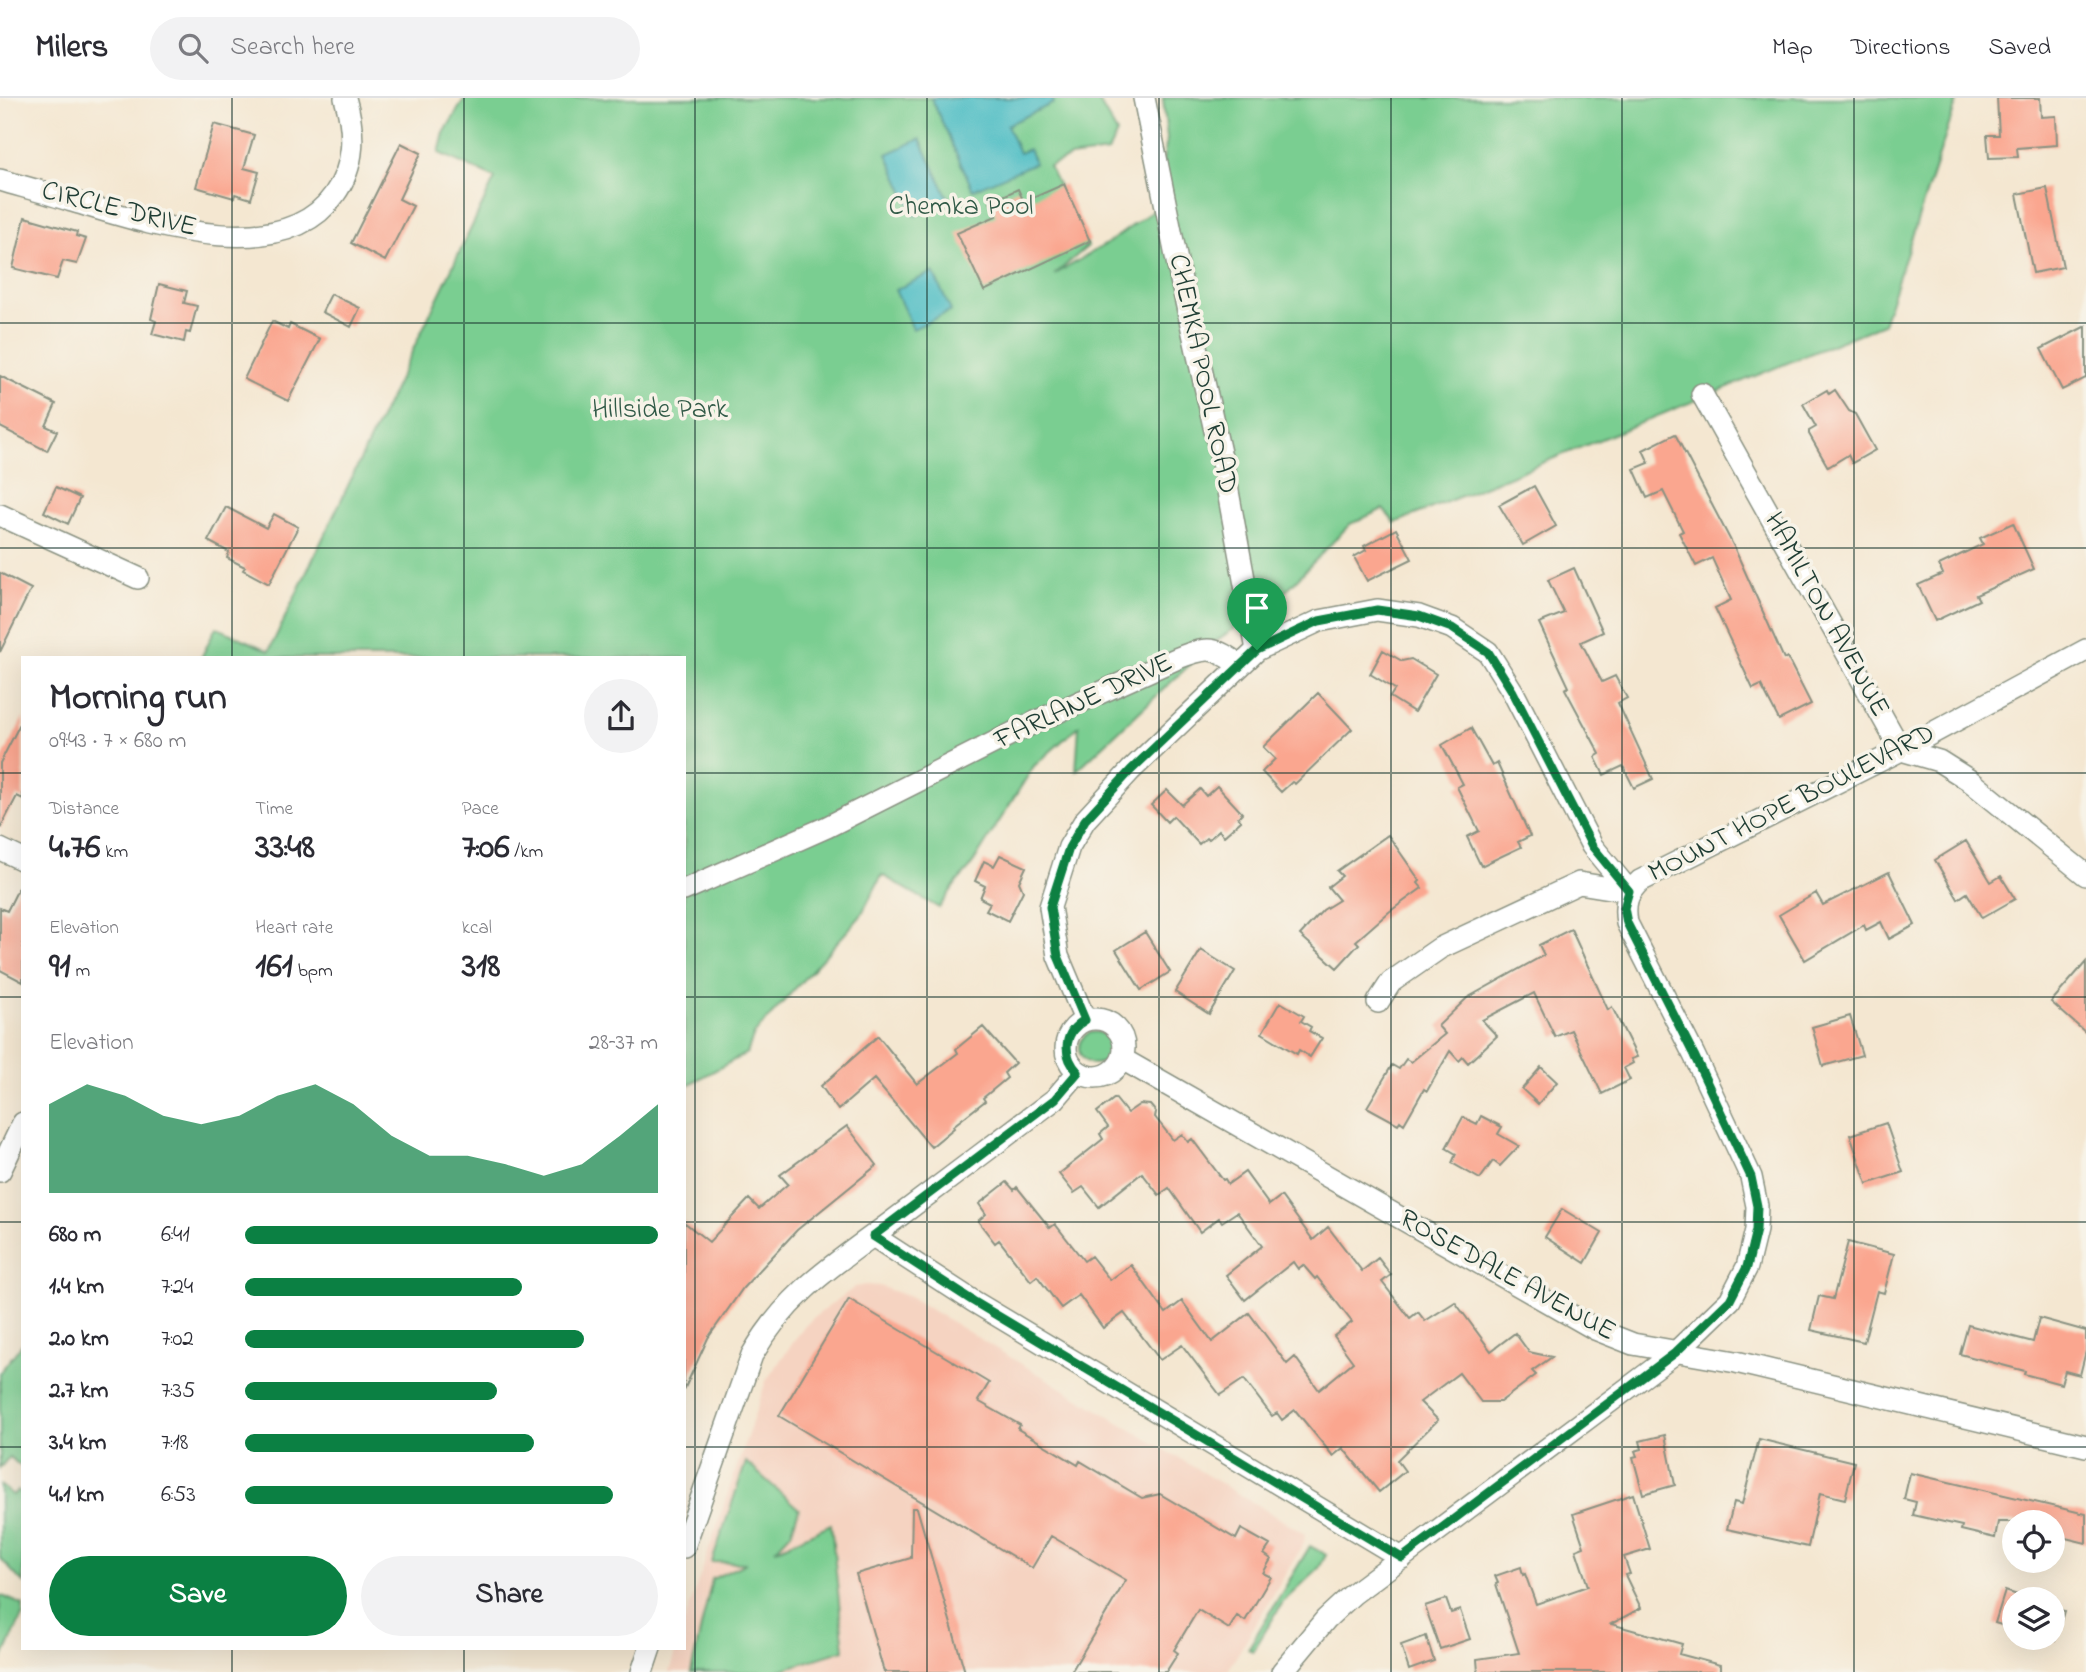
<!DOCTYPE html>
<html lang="en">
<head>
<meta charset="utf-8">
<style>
  :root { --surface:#fff; --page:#f2f2f3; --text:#2b2b33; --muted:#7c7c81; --line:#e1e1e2; --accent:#0b8043 }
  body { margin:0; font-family:"Indie Flower",sans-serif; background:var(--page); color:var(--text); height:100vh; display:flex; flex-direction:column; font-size:26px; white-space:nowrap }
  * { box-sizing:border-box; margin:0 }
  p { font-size:23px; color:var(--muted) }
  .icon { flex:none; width:38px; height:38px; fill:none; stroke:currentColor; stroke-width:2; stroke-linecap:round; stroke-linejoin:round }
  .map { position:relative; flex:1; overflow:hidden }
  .panel { position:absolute; left:21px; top:558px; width:665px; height:994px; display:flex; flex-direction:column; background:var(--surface); border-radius:0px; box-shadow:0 7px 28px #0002 }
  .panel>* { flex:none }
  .buttons { position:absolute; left:2002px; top:1412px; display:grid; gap:14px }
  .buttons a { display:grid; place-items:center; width:63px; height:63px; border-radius:50%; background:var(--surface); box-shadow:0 7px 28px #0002; font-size:35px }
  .pin { position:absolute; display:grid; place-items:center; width:60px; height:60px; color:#fff; margin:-72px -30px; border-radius:50% 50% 50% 0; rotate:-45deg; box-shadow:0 0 7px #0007 }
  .pin .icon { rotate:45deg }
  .round { display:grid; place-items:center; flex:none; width:74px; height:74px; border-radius:37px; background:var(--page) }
  .headline { display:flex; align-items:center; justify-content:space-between; height:119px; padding:0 28px }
  h1 { font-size:38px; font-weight:700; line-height:52px }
  .stats { display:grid; grid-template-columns:repeat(3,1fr); gap:10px; height:119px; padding:7px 28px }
  .stats div { display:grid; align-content:center }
  .stats b { font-size:35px; font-weight:700 }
  .stats small { font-size:19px; font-weight:400 }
  .stats p { font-size:19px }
  .chart { height:196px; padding:14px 28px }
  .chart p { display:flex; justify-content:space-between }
  .chart svg { width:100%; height:126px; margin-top:7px; fill:var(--accent); opacity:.7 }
  .cta { display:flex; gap:14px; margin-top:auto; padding:14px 28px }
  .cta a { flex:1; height:80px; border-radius:42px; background:var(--accent); color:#fff; font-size:28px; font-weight:700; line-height:80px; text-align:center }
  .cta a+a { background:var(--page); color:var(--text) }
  ul { padding:0 28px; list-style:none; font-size:23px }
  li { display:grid; grid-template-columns:112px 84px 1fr; align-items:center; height:52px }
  li i { height:18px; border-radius:9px; background:var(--accent) }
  header { display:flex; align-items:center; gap:42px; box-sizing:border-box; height:98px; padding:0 35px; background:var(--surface); border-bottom:2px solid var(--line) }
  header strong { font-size:33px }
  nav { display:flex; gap:38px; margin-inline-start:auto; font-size:24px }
  .search { width:490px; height:63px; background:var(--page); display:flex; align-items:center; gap:18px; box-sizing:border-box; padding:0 24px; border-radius:38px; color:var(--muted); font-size:26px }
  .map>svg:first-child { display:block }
</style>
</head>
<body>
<header>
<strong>Milers</strong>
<div class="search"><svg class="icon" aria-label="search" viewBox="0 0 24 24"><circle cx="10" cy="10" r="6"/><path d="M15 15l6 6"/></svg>Search here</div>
<nav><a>Map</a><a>Directions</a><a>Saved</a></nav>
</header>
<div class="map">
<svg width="2086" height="1574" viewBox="0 0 2086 1574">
  <rect width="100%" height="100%" fill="#f7f3e8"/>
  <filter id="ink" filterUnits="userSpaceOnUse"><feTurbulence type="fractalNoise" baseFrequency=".0143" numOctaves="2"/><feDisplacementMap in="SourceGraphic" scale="14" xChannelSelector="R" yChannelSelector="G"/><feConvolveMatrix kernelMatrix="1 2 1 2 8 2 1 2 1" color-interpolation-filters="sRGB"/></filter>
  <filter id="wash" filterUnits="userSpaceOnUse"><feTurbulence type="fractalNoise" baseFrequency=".00686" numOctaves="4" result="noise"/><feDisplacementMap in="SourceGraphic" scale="28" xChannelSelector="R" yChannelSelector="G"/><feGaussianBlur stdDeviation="1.57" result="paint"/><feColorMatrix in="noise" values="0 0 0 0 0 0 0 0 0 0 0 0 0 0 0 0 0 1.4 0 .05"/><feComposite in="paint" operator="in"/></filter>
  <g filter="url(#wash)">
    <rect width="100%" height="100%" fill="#f4e7d1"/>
    <path fill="#f5d3c1" d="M 865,1187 L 879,1188 L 910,1199 L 1305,1436 L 1304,1445 L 1227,1574 L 669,1574 L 676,1551 L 684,1550 L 684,1525 L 766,1283 L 803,1230 L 813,1220 L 855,1189 Z"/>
    <path fill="#7ace91" stroke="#4c8662" stroke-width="2" d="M 465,0 L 1097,0 L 1117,35 L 1108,54 L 1070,59 L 1049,68 L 1088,148 L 1054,177 L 1111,143 L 1154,112 L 1167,41 L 1163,0 L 1958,0 L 1883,226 L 1395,425 L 1383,411 L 1350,426 L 1279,500 L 1213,545 L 1076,673 L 1079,628 L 1034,668 L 970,770 L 957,784 L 939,810 L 882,777 L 860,819 L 754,936 L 747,955 L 684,989 L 684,560 L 201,560 L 216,529 L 269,553 L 495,80 L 439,55 L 444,35 Z
      M1079 950a16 16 0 1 1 32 0a16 16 0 1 1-32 0Z
      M 23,1245 L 23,1370 L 9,1359 L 0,1370 L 0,1274 Z
      M 746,1364 L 799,1411 L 791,1435 L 775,1452 L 831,1426 L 844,1552 L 774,1574 L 691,1574 L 712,1481 L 746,1465 L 712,1464 Z
      M 0,1387 L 13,1397 L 18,1392 L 21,1395 L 23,1393 L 23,1485 L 0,1460 Z
      M 1310,1448 L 1326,1457 L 1319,1470 L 1283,1504 L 1253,1553 L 1248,1551 Z
      M 0,1497 L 23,1507 L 23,1516 L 0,1566 Z"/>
    <path fill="#50bec5" stroke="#387e7c" stroke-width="2" d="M 931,0 L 1052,0 L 1054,5 L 1007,27 L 1019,55 L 1029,51 L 1035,65 L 973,92 Z
      M 920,41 L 949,102 L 915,118 L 887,56 Z
      M 933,174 L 951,213 L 913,231 L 895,192 Z"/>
    <g id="blocks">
      <path fill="#faa68f" d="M 1997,0 L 2040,0 L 2041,19 L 2056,18 L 2057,47 L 2017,50 L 2018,59 L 1989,60 L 1987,37 L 1999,37 Z
        M 214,26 L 254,37 L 244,70 L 259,74 L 251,101 L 235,96 L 234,100 L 196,89 Z
        M 401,45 L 421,55 L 399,101 L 413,108 L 385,163 L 351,145 Z
        M 1064,86 L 1090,143 L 984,193 L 957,135 L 996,118 L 990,104 L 1018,91 L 1024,104 Z
        M 2047,90 L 2063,169 L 2033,175 L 2017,96 Z
        M 25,119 L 77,134 L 76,138 L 86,141 L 77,166 L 63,163 L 57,181 L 13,170 Z
        M 159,186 L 187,193 L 184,205 L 197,208 L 190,235 L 186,234 L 184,244 L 152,236 L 156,223 L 151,221 Z
        M 331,196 L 360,210 L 351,229 L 322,214 Z
        M 272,223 L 288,231 L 290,226 L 320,241 L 288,303 L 244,281 Z
        M 2086,228 L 2086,280 L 2062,292 L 2041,251 Z
        M 0,278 L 56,306 L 46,328 L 57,333 L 47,353 L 0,329 Z
        M 1827,292 L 1829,296 L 1835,292 L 1849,313 L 1855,316 L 1875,352 L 1852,365 L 1848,357 L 1828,369 L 1809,336 L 1809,333 L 1816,329 L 1803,306 Z
        M 1675,336 L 1734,449 L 1784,561 L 1787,559 L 1811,606 L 1779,622 L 1761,587 L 1753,591 L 1715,510 L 1731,502 L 1712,460 L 1696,468 L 1679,435 L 1683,433 L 1663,393 L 1647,400 L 1634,371 L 1649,365 L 1643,352 Z
        M 1534,388 L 1556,428 L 1523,447 L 1499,407 Z
        M 56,389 L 80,400 L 68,426 L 44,414 Z
        M 226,409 L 266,430 L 274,416 L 298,429 L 269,486 L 243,472 L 245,469 L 227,460 L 229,454 L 208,443 Z
        M 2013,425 L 2034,471 L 1976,497 L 1979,502 L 1935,523 L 1918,487 L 1943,476 L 1939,467 L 1983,446 L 1980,440 Z
        M 1396,431 L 1412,461 L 1367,483 L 1354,459 L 1366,452 L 1364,448 Z
        M 1574,470 L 1603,534 L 1581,544 L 1602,584 L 1615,578 L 1627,600 L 1618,605 L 1653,681 L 1634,690 L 1623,668 L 1604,677 L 1595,659 L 1600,656 L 1565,591 L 1569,589 L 1539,525 L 1564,515 L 1548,482 Z
        M 0,475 L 31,491 L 0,554 Z
        M 1383,552 L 1402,563 L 1411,561 L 1436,576 L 1414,614 L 1390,599 L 1395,591 L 1370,576 Z
        M 1318,595 L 1352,631 L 1295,686 L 1292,684 L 1281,694 L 1262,674 L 1275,661 L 1263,649 Z
        M 23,620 L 23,701 L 17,698 L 0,731 L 0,665 Z
        M 1471,630 L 1492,668 L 1497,665 L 1530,738 L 1518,744 L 1521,749 L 1481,768 L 1467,739 L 1479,733 L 1457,689 L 1463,686 L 1442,647 Z
        M 1217,688 L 1242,715 L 1238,719 L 1241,723 L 1224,738 L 1219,732 L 1208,742 L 1206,740 L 1199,746 L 1173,718 L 1167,724 L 1151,707 L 1167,692 L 1182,707 L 1200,691 L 1206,698 Z
        M 1388,737 L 1420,783 L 1418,785 L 1422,790 L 1389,814 L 1356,843 L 1359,846 L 1337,870 L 1300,837 L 1323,812 L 1339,802 L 1328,789 L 1342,778 L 1337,773 Z
        M 1966,743 L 1991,784 L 2001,778 L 2015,801 L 1982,820 L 1967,795 L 1958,801 L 1935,762 Z
        M 1000,757 L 1026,769 L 1019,784 L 1023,793 L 1008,823 L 986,812 L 990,805 L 980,800 L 985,788 L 975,783 L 984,763 L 994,768 Z
        M 1889,774 L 1915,827 L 1889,841 L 1881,824 L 1866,832 L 1864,827 L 1805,862 L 1779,817 L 1816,795 L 1823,807 Z
        M 23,781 L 23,884 L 0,872 L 0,810 L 7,813 Z
        M 1571,831 L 1608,912 L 1612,909 L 1637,959 L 1631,961 L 1633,965 L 1624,970 L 1630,982 L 1602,996 L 1571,932 L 1555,939 L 1534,895 L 1482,922 L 1497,938 L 1468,965 L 1463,959 L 1459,963 L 1450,953 L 1427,993 L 1424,991 L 1404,1026 L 1400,1023 L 1398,1026 L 1367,1009 L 1392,967 L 1399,971 L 1406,961 L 1411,964 L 1445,936 L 1438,928 L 1467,900 L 1544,857 L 1539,847 Z
        M 1145,834 L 1170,874 L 1141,892 L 1116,852 Z
        M 1201,852 L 1235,873 L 1209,916 L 1175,894 Z
        M 2086,864 L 2086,935 L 2051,904 Z
        M 1280,904 L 1304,918 L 1301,923 L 1311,929 L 1309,933 L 1322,940 L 1310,959 L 1299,952 L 1297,956 L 1262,935 Z
        M 1850,918 L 1862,957 L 1823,968 L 1812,929 Z
        M 983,929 L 1015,965 L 1004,975 L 1007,980 L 983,1000 L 985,1003 L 953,1028 L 954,1030 L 931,1049 L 874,981 L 838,1012 L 821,988 L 878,938 L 917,986 L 958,955 L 956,951 Z
        M 1541,969 L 1557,984 L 1538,1006 L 1522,991 Z
        M 1115,1000 L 1127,1015 L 1140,1006 L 1150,1007 L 1156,1014 L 1155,1019 L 1173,1042 L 1182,1036 L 1188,1044 L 1192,1041 L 1223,1082 L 1225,1081 L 1228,1086 L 1245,1074 L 1269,1107 L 1281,1098 L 1313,1142 L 1328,1129 L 1362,1173 L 1378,1160 L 1391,1177 L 1382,1184 L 1410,1220 L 1418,1214 L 1425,1223 L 1455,1204 L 1491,1253 L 1515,1235 L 1529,1254 L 1552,1259 L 1532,1273 L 1536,1277 L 1500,1304 L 1481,1304 L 1459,1275 L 1420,1304 L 1438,1322 L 1397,1362 L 1405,1373 L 1379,1394 L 1343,1350 L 1333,1358 L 1295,1312 L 1282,1322 L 1277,1315 L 1272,1318 L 1244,1281 L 1220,1297 L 1182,1247 L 1160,1262 L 1124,1215 L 1103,1230 L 1079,1197 L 1061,1210 L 1037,1178 L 1031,1183 L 999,1142 L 995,1145 L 978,1123 L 986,1116 L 979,1106 L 1007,1084 L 1014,1092 L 1017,1089 L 1050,1130 L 1055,1126 L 1084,1163 L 1091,1158 L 1110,1182 L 1131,1167 L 1166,1215 L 1182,1203 L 1212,1244 L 1249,1215 L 1287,1266 L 1295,1259 L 1319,1292 L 1353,1264 L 1334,1238 L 1352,1224 L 1317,1179 L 1315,1181 L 1303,1167 L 1298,1171 L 1293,1164 L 1245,1202 L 1226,1177 L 1262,1148 L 1237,1114 L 1222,1124 L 1219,1120 L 1200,1134 L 1169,1090 L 1159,1097 L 1142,1075 L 1099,1109 L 1083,1089 L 1074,1095 L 1059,1076 L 1103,1041 L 1100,1036 L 1108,1029 L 1097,1014 Z
        M 1481,1018 L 1502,1029 L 1498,1036 L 1519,1048 L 1500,1068 L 1493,1063 L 1480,1081 L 1452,1065 L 1456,1056 L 1446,1050 L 1463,1019 L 1477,1026 Z
        M 1886,1025 L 1903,1074 L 1867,1086 L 1850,1037 Z
        M 847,1028 L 877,1067 L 797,1132 L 743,1190 L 708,1240 L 684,1292 L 684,1124 L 709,1144 L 749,1101 L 759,1111 L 788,1086 L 780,1077 Z
        M 1562,1111 L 1602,1135 L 1585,1165 L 1545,1139 Z
        M 1848,1144 L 1894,1156 L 1884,1195 L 1877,1193 L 1864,1244 L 1811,1232 L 1819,1198 L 1833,1201 Z
        M 849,1201 L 989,1285 L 978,1303 L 1020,1327 L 1018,1331 L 1078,1367 L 1080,1363 L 1142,1400 L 1160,1396 L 1236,1441 L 1241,1431 L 1270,1447 L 1264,1456 L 1271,1461 L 1263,1475 L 1271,1479 L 1245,1523 L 1237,1518 L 1229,1531 L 1198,1512 L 1174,1552 L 1178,1555 L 1166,1574 L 1071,1574 L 1126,1482 L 1051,1438 L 1032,1470 L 779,1318 Z
        M 2039,1220 L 2086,1233 L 2086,1253 L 2080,1277 L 2065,1273 L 2061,1286 L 2024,1276 L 2025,1273 L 1960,1256 L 1968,1227 L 2033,1244 Z
        M 1665,1337 L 1675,1387 L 1643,1396 L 1633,1359 L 1637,1358 L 1635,1353 L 1642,1351 L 1640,1343 Z
        M 1759,1341 L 1854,1364 L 1845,1401 L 1820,1395 L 1808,1449 L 1727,1431 L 1734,1404 L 1742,1406 Z
        M 1910,1375 L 2086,1416 L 2086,1445 L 2053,1437 L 2053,1424 L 1998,1424 L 1995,1440 L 1961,1432 L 1962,1428 L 1913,1417 L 1916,1404 L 1904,1401 Z
        M 1633,1396 L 1650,1451 L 1624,1459 L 1630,1476 L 1625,1477 L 1641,1510 L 1611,1526 L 1682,1546 L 1679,1556 L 1720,1567 L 1720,1574 L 1478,1574 L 1477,1561 L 1519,1555 L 1496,1486 L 1498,1485 L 1495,1478 L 1521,1469 L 1523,1477 L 1525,1476 L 1536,1506 L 1588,1488 L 1576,1452 L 1584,1449 L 1573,1416 Z
        M 912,1410 L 917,1410 L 965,1574 L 884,1574 L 856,1476 L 911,1460 Z
        M 2005,1493 L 2030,1501 L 2014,1502 L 2014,1531 L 1995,1525 Z
        M 1446,1501 L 1451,1515 L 1460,1512 L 1470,1541 L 1440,1551 L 1425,1508 Z
        M 2053,1510 L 2064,1513 L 2055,1543 L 2045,1540 L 2053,1540 Z
        M 1426,1538 L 1434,1563 L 1409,1572 L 1401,1547 Z"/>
    </g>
  </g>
  <g filter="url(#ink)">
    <use href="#blocks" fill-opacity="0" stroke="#8a9282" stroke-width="2"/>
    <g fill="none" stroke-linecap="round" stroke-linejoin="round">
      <g stroke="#8a9282" stroke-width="24">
        <path id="minor" d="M 1144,0 L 1179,173 L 1225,377 L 1257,552
          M 0,82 C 24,89 48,95 72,103 C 143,124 282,172 334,97 C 356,67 355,34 345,0
          M 1702,296 L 1901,652 L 1939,663 L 1969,682 L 2086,777
          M 0,417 L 138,480
          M 0,751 L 23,762
          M 684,792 L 827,729 L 1033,625 L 1178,560 C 1210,548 1213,549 1240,567
          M 1378,904 L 1391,884 L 1440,850 L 1579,785 L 1629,793
          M1066 950a29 29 0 1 1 58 0a29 29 0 1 1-58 0Z
          M 1085,922 L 1058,858 L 1050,809 L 1069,749 L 1085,722 L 1131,672 L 1257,552 L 1319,523 L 1377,512 L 1419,518 L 1452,530 L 1488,554 L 1513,594 L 1592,748 L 1629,793
          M 1124,962 L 1595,1231 L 1633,1246 L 1736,1264 L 2086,1348
          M 0,1073 L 23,1025
          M 873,1138 L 973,1203 L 1402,1460
          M 684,1449 L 752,1257 C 789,1192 840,1163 898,1119 C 950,1080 1003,1040 1055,1001 L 1078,974
          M 642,1574 L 650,1550
          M 1282,1574 L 1326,1521 L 1353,1496 L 1675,1255 L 1730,1202 L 1747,1169 L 1756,1132 L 1757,1108 L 1751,1079 L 1694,957 L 1627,825 C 1624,807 1626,796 1640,783 L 1901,652 L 2086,552"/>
      </g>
      <use href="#minor" stroke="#fff" stroke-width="21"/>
    </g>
  </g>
  <g fill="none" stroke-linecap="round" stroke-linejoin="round" filter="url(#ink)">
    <g stroke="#fff" stroke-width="14">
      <path id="route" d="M 1377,512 L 1419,518 L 1452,530 L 1488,554 L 1513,594 L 1592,748 L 1629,793 L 1624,810 L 1627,825 L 1694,957 L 1751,1079 L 1757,1108 L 1756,1132 L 1747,1169 L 1730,1202 L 1675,1255 L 1402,1460 L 973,1203 L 873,1138 L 1055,1001 L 1078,974 C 1062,957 1063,934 1085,922 L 1058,858 L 1050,809 L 1069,750 L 1085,722 L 1131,672 L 1257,552 L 1319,523 Z"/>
    </g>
    <use href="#route" stroke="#0b8043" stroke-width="9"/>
  </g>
  <path fill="none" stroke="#1f3d34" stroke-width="2" stroke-opacity="0.55" d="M 232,0 L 232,560M 464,0 L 464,560M 695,0 L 695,1574M 927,0 L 927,1574M 1159,0 L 1159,1574M 1391,0 L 1391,1574M 1622,0 L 1622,1574M 1854,0 L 1854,1574M 0,225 L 2086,225M 0,450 L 2086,450M 0,675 L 23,675M 684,675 L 2086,675M 0,899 L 23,899M 684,899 L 2086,899M 0,1124 L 23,1124M 684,1124 L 2086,1124M 0,1349 L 23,1349M 684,1349 L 2086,1349M 232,1550 L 232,1574M 464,1550 L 464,1574"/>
  <g text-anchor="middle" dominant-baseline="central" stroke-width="7" stroke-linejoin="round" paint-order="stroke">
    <g font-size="28" fill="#315a47" stroke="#f7f3e8">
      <text x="961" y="109">Chemka Pool</text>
      <text x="660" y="312">Hillside Park</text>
    </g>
    <g font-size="28" fill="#1f3d34" stroke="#f7f3e8">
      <text transform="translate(119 112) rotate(14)">CIRCLE DRIVE</text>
      <text transform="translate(1202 276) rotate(78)">CHEMKA POOL ROAD</text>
      <text transform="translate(1826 517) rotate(61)">HAMILTON AVENUE</text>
      <text transform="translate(1084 604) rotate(-25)">FARLANE DRIVE</text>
      <text transform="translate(1792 706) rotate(-27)">MOUNT HOPE BOULEVARD</text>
      <text transform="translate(1507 1178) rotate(29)">ROSEDALE AVENUE</text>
    </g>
  </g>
</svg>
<div class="buttons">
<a><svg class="icon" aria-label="locate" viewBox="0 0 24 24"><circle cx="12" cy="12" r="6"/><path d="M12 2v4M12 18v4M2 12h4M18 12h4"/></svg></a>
<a><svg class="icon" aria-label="layers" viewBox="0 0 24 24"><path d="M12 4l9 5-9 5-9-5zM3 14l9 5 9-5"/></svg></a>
</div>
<div class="pin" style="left:1257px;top:552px;background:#1e9e55"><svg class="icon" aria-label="arrive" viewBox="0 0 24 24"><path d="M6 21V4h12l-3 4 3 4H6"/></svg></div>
<section class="panel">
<div class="headline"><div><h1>Morning run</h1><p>09:43 · 7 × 680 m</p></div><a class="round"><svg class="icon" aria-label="share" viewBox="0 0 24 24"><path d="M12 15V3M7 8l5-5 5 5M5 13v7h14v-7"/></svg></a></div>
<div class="stats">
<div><p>Distance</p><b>4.76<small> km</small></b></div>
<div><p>Time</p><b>33:48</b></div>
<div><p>Pace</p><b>7:06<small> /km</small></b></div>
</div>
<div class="stats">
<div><p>Elevation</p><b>91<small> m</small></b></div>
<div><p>Heart rate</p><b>161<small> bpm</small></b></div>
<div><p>kcal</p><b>318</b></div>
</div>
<div class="chart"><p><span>Elevation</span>28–37 m</p>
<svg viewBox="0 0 160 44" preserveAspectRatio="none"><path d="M0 44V13L10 6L20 10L30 17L40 20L50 17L60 10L70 6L80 13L90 24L100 31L110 31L120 34L130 38L140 34L150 24L160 13V44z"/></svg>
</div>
<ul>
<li><b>680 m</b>6:41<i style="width:100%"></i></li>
<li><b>1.4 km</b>7:24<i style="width:67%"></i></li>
<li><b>2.0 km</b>7:02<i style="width:82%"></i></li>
<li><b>2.7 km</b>7:35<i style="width:61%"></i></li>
<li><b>3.4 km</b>7:18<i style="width:70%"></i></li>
<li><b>4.1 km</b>6:53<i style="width:89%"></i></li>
</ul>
<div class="cta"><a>Save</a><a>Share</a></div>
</section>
</div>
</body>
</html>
